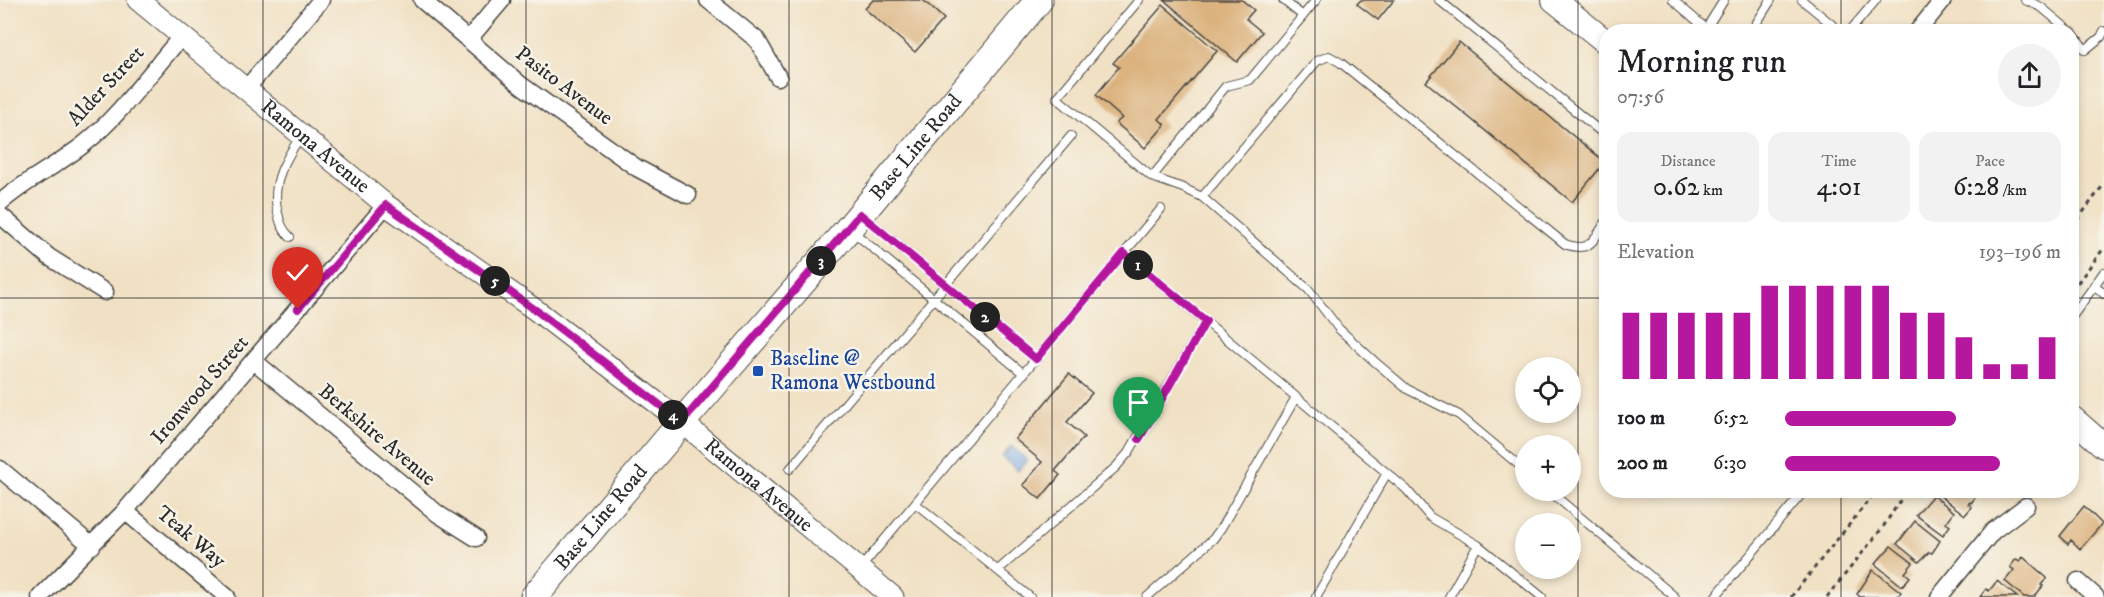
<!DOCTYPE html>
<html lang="en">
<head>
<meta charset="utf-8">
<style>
  :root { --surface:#fff; --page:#f2f2f2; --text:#202124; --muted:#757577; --accent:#b5179e }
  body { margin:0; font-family:"IM FELL DW Pica",serif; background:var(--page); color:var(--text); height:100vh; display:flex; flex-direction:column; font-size:22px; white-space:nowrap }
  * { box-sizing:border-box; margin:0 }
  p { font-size:20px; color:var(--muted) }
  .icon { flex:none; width:33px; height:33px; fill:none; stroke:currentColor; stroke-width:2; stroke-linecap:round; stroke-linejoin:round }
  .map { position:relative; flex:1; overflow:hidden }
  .drawer { position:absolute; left:1599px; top:24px; width:480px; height:474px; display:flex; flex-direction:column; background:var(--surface); border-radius:24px; box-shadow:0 3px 9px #0003 }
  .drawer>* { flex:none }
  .controls { position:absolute; left:1515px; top:357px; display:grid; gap:12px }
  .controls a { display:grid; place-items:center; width:66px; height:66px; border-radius:50%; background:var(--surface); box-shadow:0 3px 9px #0003; font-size:30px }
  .pin { position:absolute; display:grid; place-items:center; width:51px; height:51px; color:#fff; margin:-62px -26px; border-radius:50% 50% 50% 0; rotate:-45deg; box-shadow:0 0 6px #0007 }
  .pin .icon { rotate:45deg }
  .km { position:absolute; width:30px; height:30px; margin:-15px; border-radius:50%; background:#222; color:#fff; font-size:16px; line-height:30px; text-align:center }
  .round { display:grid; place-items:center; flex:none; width:63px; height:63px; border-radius:32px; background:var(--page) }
  .overview { display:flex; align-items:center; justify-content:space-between; height:102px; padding:0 18px }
  h1 { font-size:33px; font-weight:600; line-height:45px }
  .stats { display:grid; grid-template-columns:repeat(3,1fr); gap:9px; height:102px; padding:6px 18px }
  .stats div { display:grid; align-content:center; border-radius:15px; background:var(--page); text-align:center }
  .stats b { font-size:26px; font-weight:600 }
  .stats small { font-size:16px; font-weight:400 }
  .stats p { font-size:16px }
  .chart { height:168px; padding:12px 18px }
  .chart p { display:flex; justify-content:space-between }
  .chart svg { width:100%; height:108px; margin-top:6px; stroke:var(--accent); stroke-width:6 }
  ul { padding:0 18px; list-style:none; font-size:20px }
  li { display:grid; grid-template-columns:96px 72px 1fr; align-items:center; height:45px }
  li i { height:15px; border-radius:8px; background:var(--accent) }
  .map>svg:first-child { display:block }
</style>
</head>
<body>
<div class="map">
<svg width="2104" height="597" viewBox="0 0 2104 597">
  <rect width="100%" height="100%" fill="#f7f3e8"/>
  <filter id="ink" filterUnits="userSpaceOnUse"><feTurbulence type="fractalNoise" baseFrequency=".0167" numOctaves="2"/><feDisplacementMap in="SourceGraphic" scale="12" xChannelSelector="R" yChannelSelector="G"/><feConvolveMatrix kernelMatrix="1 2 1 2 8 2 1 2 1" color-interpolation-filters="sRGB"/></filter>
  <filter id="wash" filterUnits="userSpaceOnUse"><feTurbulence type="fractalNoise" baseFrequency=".008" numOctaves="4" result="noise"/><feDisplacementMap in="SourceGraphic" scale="24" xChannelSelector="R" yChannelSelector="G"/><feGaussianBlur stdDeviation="1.35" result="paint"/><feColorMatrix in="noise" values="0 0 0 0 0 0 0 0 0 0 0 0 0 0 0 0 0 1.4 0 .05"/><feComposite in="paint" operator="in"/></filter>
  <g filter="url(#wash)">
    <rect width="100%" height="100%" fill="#f1e1c4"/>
    <path fill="#79a9e3" stroke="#526a87" stroke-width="1.5" d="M 1011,446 L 1027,460 L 1018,471 L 1002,457 Z"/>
    <g id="blocks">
      <path fill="#dcb37f" d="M 873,0 L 923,0 L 944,19 L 915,52 L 865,9 Z
        M 1164,0 L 1242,0 L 1254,10 L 1246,19 L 1262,32 L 1237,62 Z
        M 1361,0 L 1394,0 L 1378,20 L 1357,4 Z
        M 1163,5 L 1217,51 L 1159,119 L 1165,125 L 1145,148 L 1116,123 L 1122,118 L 1096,95 L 1119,67 L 1113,63 Z
        M 1459,42 L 1605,162 L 1572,202 L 1426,82 Z
        M 1069,374 L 1092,393 L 1067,422 L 1084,437 L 1055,471 L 1060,475 L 1040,499 L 1023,485 L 1042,462 L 1015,439 Z
        M 1941,490 L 1981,490 L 1971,503 L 1970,502 L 1968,504 L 1972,507 L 1965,515 L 1938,494 Z
        M 1933,495 L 1954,512 L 1946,523 L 1950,526 L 1943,535 L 1916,515 Z
        M 2084,506 L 2102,524 L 2080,549 L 2071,540 L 2068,544 L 2060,536 Z
        M 1915,521 L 1940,541 L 1932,553 L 1929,552 L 1919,562 L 1897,544 Z
        M 1891,546 L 1913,563 L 1905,573 L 1910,577 L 1902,586 L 1875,564 Z
        M 2023,557 L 2047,578 L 2041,585 L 2043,586 L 2034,597 L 2024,597 L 2005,581 L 2014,570 L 2010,567 L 2016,559 L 2020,561 Z
        M 1873,570 L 1901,592 L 1897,597 L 1860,597 L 1857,594 Z
        M 1997,581 L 2017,597 L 1980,597 L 1986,589 L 1989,591 Z"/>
    </g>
  </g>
  <g filter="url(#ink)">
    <use href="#blocks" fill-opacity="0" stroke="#494642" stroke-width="1.5"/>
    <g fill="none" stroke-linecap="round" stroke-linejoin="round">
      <g stroke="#494642" stroke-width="10">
        <path id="service" d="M 1139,0 L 1057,98 L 1152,177 L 1183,188 L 1202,197 L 1309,290 L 1339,329 L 1374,361 L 1407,389 L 1459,415 L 1526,471
          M 1283,0 L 1303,16
          M 1439,0 L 1606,136
          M 1673,0 L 1710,32
          M 1802,0 L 1841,32
          M 2025,0 L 2041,7 L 2071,32
          M 1704,32 L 1724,0
          M 1751,32 L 1771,0
          M 1849,32 L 1876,0
          M 2072,32 L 2085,50 L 2101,37 L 2104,31
          M 1152,177 L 1226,86 L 1250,80 L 1316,0
          M 1202,197 L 1317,61 L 1329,56 L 1341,63 L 1565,244 C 1591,253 1592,241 1606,222
          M 863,216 L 1036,359
          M 851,230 L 1024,374
          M 290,237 C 281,228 280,222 277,209 C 272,180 286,159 301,135
          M 1124,253 L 1406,489 L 1430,517 L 1478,545 L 1542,597
          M 2094,285 L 2104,294
          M 2072,317 L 2104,272
          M 790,469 L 1071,136
          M 1548,490 L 1675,597
          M 915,503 L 1030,597
          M 859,570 L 1161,209
          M 998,570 L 1116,467 L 1129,452 L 1206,321
          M 1147,597 L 1213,539 L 1221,528 L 1296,397
          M 1316,597 L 1387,473
          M 1449,597 L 1478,545
          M 1715,597 L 1805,490"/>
      </g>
      <g stroke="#494642" stroke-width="19">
        <path id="minor" d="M 422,0 L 521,85 L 637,168 L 688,195
          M 708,0 L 757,40 L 778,77
          M 1917,32 L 1943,0
          M 468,40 L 502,0
          M 246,89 L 321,0
          M 0,203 C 26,180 56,166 83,145 C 118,118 152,70 182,36
          M 0,215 L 49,257 L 105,292
          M 254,361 L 438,514 L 476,538
          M 0,469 L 92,546
          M 125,511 L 227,597
          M 2078,581 L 2096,597
          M 40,597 L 125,511 L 386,205
          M 1939,597 L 1993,531 L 2026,506"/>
      </g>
      <g stroke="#494642" stroke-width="23">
        <g id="tertiary">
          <path id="s1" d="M 138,0 L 386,205 L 537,311 L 682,422 L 893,597"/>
        </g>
      </g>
      <g stroke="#494642" stroke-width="26">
        <path id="secondary" d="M 1554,0 L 1606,42
          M 2072,418 L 2104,446"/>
      </g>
      <g stroke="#494642" stroke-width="29">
        <g id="primary">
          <path id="s2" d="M 534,597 L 682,422 L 849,228 L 1039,0"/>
        </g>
      </g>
      <path stroke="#494642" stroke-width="3" stroke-dasharray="4.5 4.5" stroke-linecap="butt" d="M 2072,227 L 2104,184
        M 2072,290 L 2104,248
        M 1791,597 L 1877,490
        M 1827,597 L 1883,527 L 1907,490"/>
      <use href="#service" stroke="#fff" stroke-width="8"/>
      <use href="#minor" stroke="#fff" stroke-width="16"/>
      <use href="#tertiary" stroke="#fff" stroke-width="21"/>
      <use href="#secondary" stroke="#fff" stroke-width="24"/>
      <use href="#primary" stroke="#fff" stroke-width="27"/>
    </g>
  </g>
  <g fill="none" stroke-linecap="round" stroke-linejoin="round" filter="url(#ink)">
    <g stroke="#fff" stroke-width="12">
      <path id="route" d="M 298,309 L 386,205 L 537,311 L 682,422 L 860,214 L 1036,359 L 1124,253 L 1206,321 L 1139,439"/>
    </g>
    <use href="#route" stroke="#b5179e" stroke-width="8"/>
  </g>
  <path fill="none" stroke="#2b2b2b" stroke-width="1.5" stroke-opacity="0.55" d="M 263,0 L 263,597M 526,0 L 526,597M 789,0 L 789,597M 1052,0 L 1052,597M 1315,0 L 1315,597M 1578,0 L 1578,597M 1841,0 L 1841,32M 0,298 L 1606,298M 2072,298 L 2104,298M 1841,490 L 1841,597"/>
  <rect fill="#1a4fb4" stroke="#f7f3e8" stroke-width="2" x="752" y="365" width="12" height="12" rx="3"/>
  <g text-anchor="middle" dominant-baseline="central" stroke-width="5" stroke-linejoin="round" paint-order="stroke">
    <g font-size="21" fill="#2b2b2b" stroke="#f7f3e8">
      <text transform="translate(106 86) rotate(-47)">Alder Street</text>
      <text transform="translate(564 86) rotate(37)">Pasito Avenue</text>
      <text stroke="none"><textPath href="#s1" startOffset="230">Ramona Avenue</textPath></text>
      <text stroke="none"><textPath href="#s2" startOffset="590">Base Line Road</textPath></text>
      <text transform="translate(200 390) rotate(-49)">Ironwood Street</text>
      <text transform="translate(377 435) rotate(40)">Berkshire Avenue</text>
      <text stroke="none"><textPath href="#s1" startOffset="788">Ramona Avenue</textPath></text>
      <text stroke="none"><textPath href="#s2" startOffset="104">Base Line Road</textPath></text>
      <text transform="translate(191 537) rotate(40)">Teak Way</text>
    </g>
    <g font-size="21" fill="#164399" stroke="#f7f3e8" text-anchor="start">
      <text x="770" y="359">Baseline @<tspan x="770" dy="24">Ramona Westbound</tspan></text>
    </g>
  </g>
</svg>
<div class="controls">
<a><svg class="icon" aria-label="locate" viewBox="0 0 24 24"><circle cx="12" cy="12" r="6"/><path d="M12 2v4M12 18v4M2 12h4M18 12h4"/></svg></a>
<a>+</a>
<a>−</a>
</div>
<div class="pin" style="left:1139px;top:439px;background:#1e9e55"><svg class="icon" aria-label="arrive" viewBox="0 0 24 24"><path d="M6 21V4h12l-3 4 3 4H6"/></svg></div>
<div class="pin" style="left:298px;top:309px;background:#d93025"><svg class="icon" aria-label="check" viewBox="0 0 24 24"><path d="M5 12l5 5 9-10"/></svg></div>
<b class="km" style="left:1138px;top:265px">1</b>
<b class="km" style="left:985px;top:317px">2</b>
<b class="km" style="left:821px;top:261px">3</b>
<b class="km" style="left:673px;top:415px">4</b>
<b class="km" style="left:495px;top:281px">5</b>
<section class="drawer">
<div class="overview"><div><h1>Morning run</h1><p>07:56</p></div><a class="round"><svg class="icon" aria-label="share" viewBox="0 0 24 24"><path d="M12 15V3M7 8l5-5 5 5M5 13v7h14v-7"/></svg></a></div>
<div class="stats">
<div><p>Distance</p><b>0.62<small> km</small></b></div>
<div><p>Time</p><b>4:01</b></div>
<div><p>Pace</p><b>6:28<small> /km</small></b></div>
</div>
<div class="chart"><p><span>Elevation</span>193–196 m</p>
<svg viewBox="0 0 160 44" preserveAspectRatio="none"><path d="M5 44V17M15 44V17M25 44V17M35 44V17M45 44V17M55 44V6M65 44V6M75 44V6M85 44V6M95 44V6M105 44V17M115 44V17M125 44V27M135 44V38M145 44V38M155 44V27"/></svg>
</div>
<ul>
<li><b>100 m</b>6:52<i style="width:62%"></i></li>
<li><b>200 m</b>6:30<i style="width:78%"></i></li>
</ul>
</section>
</div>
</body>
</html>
